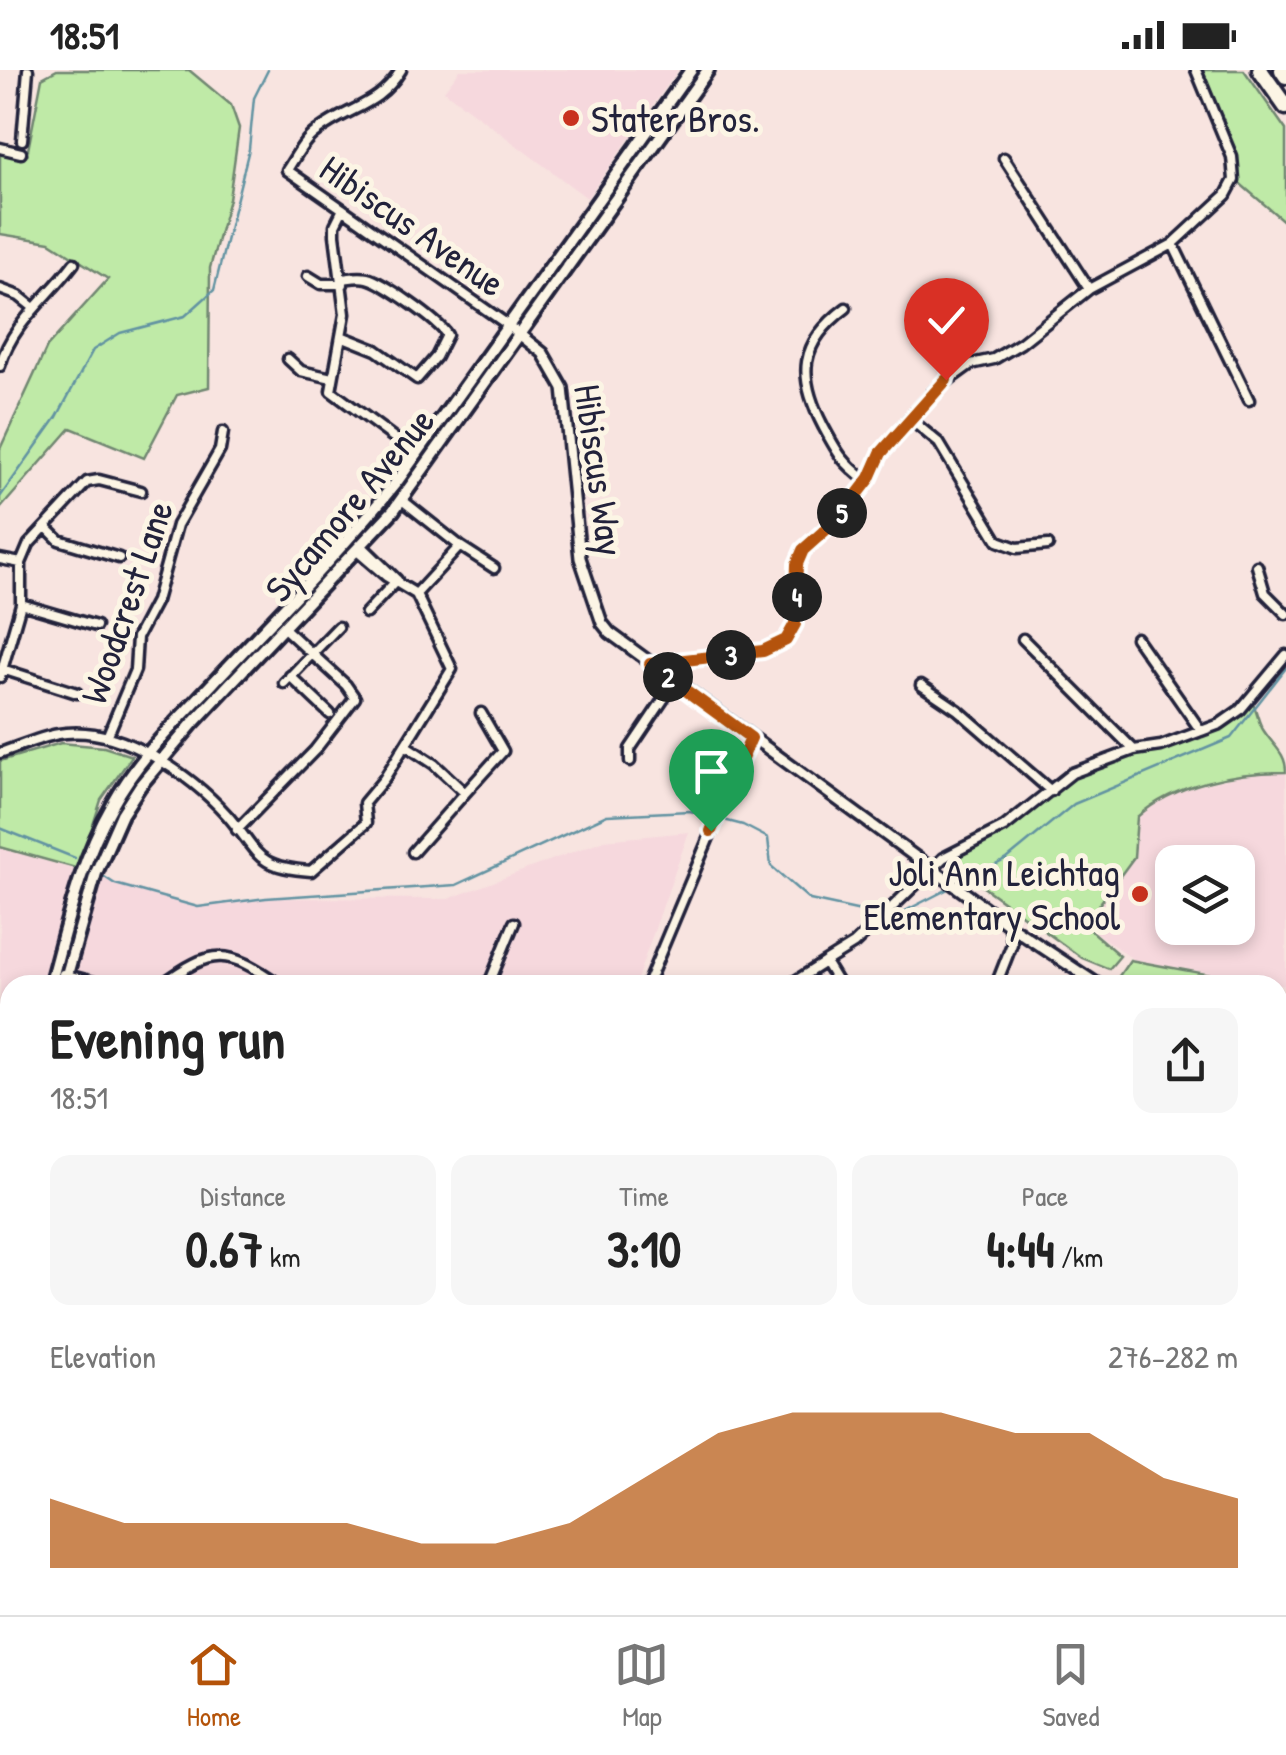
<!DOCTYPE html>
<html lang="en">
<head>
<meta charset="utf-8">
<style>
  :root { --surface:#fff; --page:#f6f6f6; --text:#222; --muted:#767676; --line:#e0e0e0; --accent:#b45309 }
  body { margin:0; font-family:"Patrick Hand",sans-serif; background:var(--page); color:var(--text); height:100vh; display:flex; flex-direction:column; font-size:38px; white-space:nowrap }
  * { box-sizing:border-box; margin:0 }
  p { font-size:32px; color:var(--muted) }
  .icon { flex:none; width:55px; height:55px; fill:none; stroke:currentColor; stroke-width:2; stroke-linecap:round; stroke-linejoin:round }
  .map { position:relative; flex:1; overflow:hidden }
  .panel { position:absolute; left:0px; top:905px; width:1288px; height:640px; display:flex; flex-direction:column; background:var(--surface); border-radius:30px 30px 0 0; box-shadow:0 5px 15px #0003 }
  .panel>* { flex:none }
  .tools { position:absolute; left:1155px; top:775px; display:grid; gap:20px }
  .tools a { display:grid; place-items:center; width:100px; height:100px; border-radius:20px; background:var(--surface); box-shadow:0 5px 15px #0003; font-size:50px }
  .pin { position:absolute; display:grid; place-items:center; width:85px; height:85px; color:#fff; margin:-102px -42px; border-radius:50% 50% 50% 0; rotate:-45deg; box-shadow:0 0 10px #0007 }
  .pin .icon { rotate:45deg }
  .km { position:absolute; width:50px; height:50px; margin:-25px; border-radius:50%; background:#222; color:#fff; font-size:28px; line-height:50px; text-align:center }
  .round { display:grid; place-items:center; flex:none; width:105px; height:105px; border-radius:20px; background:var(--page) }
  .overview { display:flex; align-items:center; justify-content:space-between; height:170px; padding:0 50px }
  h1 { font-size:55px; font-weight:700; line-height:75px }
  .figures { display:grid; grid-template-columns:repeat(3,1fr); gap:15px; height:170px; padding:10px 50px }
  .figures div { display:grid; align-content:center; border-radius:20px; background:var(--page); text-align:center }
  .figures b { font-size:50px; font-weight:700 }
  .figures small { font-size:28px; font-weight:400 }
  .figures p { font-size:28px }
  .chart { height:280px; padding:20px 50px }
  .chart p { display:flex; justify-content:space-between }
  .chart svg { width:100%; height:180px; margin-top:10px; fill:var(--accent); opacity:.7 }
  .status { display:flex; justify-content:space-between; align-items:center; height:70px; padding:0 50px; background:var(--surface); direction:ltr }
  .status svg { height:28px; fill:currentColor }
  .tabs { display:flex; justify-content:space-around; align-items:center; height:140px; border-top:2px solid var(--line); background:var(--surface); font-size:28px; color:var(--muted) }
  .tabs a { display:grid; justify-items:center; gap:5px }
  .tabs .active { color:var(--accent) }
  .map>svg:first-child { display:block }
</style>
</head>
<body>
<div class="status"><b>18:51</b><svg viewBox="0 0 49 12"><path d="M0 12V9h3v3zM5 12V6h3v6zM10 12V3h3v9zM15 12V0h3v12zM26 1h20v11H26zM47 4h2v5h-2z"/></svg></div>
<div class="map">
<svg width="1286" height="1545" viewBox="0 0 1286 1545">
  <rect width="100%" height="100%" fill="#f8e4e0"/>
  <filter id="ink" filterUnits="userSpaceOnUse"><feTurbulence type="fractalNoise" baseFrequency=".01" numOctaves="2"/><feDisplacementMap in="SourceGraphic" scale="20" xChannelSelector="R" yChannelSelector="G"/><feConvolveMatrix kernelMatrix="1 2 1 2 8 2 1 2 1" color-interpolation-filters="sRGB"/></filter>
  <g filter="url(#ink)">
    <path fill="#f6d8dd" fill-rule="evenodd" d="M 460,0 L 678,0 L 587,128 L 444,21 Z
      M 1256,702 L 1286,702 L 1286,916 L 1134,890 L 1085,855 L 1133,787 L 1136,747 L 1155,730 L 1193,717 ZM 1172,792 L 1238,792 L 1238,858 L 1172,858 Z
      M 689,762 L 635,915 L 10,915 L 10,1535 L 1086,1535 L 1082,1545 L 0,1545 L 0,777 L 198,837 L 267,828 L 448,829 L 604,770 Z"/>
    <path fill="#bfeaa7" stroke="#708671" stroke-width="2.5" d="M 57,0 L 189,0 L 231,35 L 239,58 L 229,129 L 210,198 L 209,317 L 177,325 L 144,388 L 71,358 L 0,439 L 0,379 L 47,277 L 108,209 L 50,172 L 0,164 L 0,84 L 15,86 L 28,80 L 42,8 Z
      M 1200,0 L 1244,0 L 1286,60 L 1286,153 L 1237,111 L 1234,83 Z
      M 1250,628 C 1257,639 1256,646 1262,658 C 1272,675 1286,682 1286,702 C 1236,702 1175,713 1137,747 L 1134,787 L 1084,855 L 1120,886 L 1109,899 L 1082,888 L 943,788 L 976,774 L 1095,693 L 1161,676 L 1220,654 Z
      M 61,673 L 104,677 L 132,686 L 101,730 L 79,799 L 0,777 L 0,691 Z
      M 1130,890 L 1265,915 L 1137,915 L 1119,906 Z"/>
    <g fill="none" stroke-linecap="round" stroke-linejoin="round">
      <path stroke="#6293a2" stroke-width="2.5" d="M 0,427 L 57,347 L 93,280 L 120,263 L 185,246 L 214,220 L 249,79 L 254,28 L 268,0
        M 720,749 L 743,755 L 768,768 L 771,796 L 810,830 L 861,841 L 885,842
        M 0,758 L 75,788
        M 103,806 L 115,814 L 198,837 L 266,828 L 456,815 L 607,745 L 690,741 L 713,747
        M 893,842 L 901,843 L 1007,789 L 1074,734 L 1231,668 L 1286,598"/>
      <g stroke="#22223b" stroke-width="15">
        <path id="minor" d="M 401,0 C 379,36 349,37 317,61 C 304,70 296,86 287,100 L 508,255
          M 22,70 L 28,0
          M 0,78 L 21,83
          M 1004,88 L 1089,219
          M 343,139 L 335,155 L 335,165 L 345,244 L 331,321 L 397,370
          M 1173,174 L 1249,330
          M 308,206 L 321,214 L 343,214
          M 0,219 L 19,226 L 34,238
          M 846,238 C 799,273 797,306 823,356 C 838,384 842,392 867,411
          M 341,266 L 376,280 L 417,309 L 436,287 L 447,265 C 439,251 383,212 367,208 C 359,206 351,208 343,209
          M 288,289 L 301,301 L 332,308
          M 0,296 C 12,253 49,227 74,193
          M 910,349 L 939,373 L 998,471 L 1017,478 L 1048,475
          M 46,457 L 59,470 L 119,488
          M 362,476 L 397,510
          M 460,476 L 494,498
          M 357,481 L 386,506 L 416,524
          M 0,489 L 21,493
          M 1257,496 L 1265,523 L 1286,544
          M 21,534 L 96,556
          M 366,543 L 397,510
          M 1136,568 L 1201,661
          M 1023,569 L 1134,680
          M 650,595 L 763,581 L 785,570 L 795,554 L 797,494 L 803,480 L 839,447 L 870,408 L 881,383 L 935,320 L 971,294 L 994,289 L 1021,273 L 1089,219 L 1173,174 L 1226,125 L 1234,110 L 1232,87 L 1196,0
          M 2,599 L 77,623
          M 290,606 L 330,644
          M 0,607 L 21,534 L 21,493 L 29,474 L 87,412 L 99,410 L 141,421
          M 284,613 L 338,557
          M 921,615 L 958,640 L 1051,721
          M 107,667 L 135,600 L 137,567 L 156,531 L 177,455 L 220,380 L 223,362
          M 405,675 L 434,694 L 465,723 L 503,681 L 481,643
          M 0,683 C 21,676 44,665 66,663 C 122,657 191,705 227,745 C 260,783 253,797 311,801 L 366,753 L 364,733 L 384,709 L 452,599 L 416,524 L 460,476 L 402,430
          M 630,691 L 630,679 L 675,612
          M 237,760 L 315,680 L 355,628 L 346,615 L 284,558
          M 413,782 L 465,723
          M 825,892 L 854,874 L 943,788 L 1004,757 L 1072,703 L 1134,680 L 1161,676 L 1220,654 L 1240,640 L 1286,585
          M 63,904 L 105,915
          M 161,915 C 213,877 227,878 280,915
          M 484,915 L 491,909 L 514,853
          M 647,915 L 751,667
          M 789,915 L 825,892 L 839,915
          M 996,915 L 1012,874 L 1010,856
          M 1278,1342 L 1286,1346
          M 1157,1535 L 1180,1545
          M 0,1543 L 12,1545
          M 69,1545 L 73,1535
          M 219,1545 L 223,1535
          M 465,1545 L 470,1535
          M 630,1545 L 634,1535"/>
      </g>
      <g stroke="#22223b" stroke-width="16">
        <path id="tertiary" d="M 514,260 L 543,283 L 563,318 L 580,488 L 602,553 L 610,563 L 1010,856 L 1099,915
          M 1278,1004 L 1286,1008
          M 1278,1106 L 1286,1086
          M 1092,1545 L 1096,1535"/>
      </g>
      <g stroke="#22223b" stroke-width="18">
        <path id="secondary" d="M 50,915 C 67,853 80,792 112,736 C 138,688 177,651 213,613 C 276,546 341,481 398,410 L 691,0
          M 64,915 L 96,803 L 122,744 L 140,716 L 193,653 L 393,441 L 708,0
          M 0,1095 L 10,1059
          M 0,1154 L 10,1120
          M 0,1383 L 10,1387
          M 365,1535 L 389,1545"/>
      </g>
      <g stroke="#22223b" stroke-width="21">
        <path id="motorway" d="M 1260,0 L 1286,37
          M 1282,0 L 1286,6"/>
      </g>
      <use href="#minor" stroke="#fcf5e5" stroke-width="8"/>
      <use href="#tertiary" stroke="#fcf5e5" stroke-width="9"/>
      <use href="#secondary" stroke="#fcf5e5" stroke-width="10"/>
      <use href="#motorway" stroke="#fcf5e5" stroke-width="14"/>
    </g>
  </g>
  <g fill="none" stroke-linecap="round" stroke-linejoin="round" filter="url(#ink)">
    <g stroke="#fff" stroke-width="20">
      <path id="route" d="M 711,761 L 751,668 L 650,594 L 763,581 L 786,570 L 795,554 L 797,494 L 803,480 L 840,447 L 870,408 L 881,383 L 946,310"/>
    </g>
    <use href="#route" stroke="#b45309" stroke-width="12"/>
  </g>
  <g fill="#c8321e" stroke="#fcf5e5" stroke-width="4">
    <circle cx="571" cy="48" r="10"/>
    <circle cx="1140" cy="824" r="10"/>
  </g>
  <g text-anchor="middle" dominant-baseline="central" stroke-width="10" stroke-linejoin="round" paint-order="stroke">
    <g font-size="38" fill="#22223b" stroke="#fcf5e5" text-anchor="start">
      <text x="591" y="48">Stater Bros.</text>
      <text x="1120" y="802" text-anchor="end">Joli Ann Leichtag<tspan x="1120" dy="44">Elementary School</tspan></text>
    </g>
    <g font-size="38" fill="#22223b" stroke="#fcf5e5">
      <text transform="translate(413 155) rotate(35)">Hibiscus Avenue</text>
      <text transform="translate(600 400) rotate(82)">Hibiscus Way</text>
      <text transform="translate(349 434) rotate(-50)">Sycamore Avenue</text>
      <text transform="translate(126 532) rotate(-71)">Woodcrest Lane</text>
    </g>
  </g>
</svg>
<div class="tools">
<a><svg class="icon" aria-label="layers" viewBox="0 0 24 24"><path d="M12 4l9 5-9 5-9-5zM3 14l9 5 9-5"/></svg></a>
</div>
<div class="pin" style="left:711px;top:761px;background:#1e9e55"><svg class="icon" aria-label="arrive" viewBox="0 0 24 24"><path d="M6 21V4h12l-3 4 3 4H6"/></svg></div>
<div class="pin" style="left:946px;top:310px;background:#d93025"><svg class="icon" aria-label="check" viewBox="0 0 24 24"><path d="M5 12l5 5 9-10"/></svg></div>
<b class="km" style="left:668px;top:607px">2</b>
<b class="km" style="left:731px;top:585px">3</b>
<b class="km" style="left:797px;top:527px">4</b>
<b class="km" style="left:842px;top:443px">5</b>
<section class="panel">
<div class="overview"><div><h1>Evening run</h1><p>18:51</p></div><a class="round"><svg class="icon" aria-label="share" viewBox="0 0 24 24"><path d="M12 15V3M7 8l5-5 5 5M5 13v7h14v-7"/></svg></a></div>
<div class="figures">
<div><p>Distance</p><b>0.67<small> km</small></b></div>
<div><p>Time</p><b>3:10</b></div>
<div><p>Pace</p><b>4:44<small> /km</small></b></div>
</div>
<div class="chart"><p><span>Elevation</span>276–282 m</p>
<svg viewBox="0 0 160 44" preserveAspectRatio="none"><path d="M0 44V27L10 33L20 33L30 33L40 33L50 38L60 38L70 33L80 22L90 11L100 6L110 6L120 6L130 11L140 11L150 22L160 27V44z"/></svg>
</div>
</section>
</div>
<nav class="tabs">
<a class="active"><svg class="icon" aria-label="home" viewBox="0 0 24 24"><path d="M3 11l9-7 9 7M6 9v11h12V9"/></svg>Home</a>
<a><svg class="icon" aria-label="map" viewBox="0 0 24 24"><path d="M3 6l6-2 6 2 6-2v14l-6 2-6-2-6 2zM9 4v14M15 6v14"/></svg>Map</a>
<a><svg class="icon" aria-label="saved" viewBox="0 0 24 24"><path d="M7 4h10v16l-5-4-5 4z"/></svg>Saved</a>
</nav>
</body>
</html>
